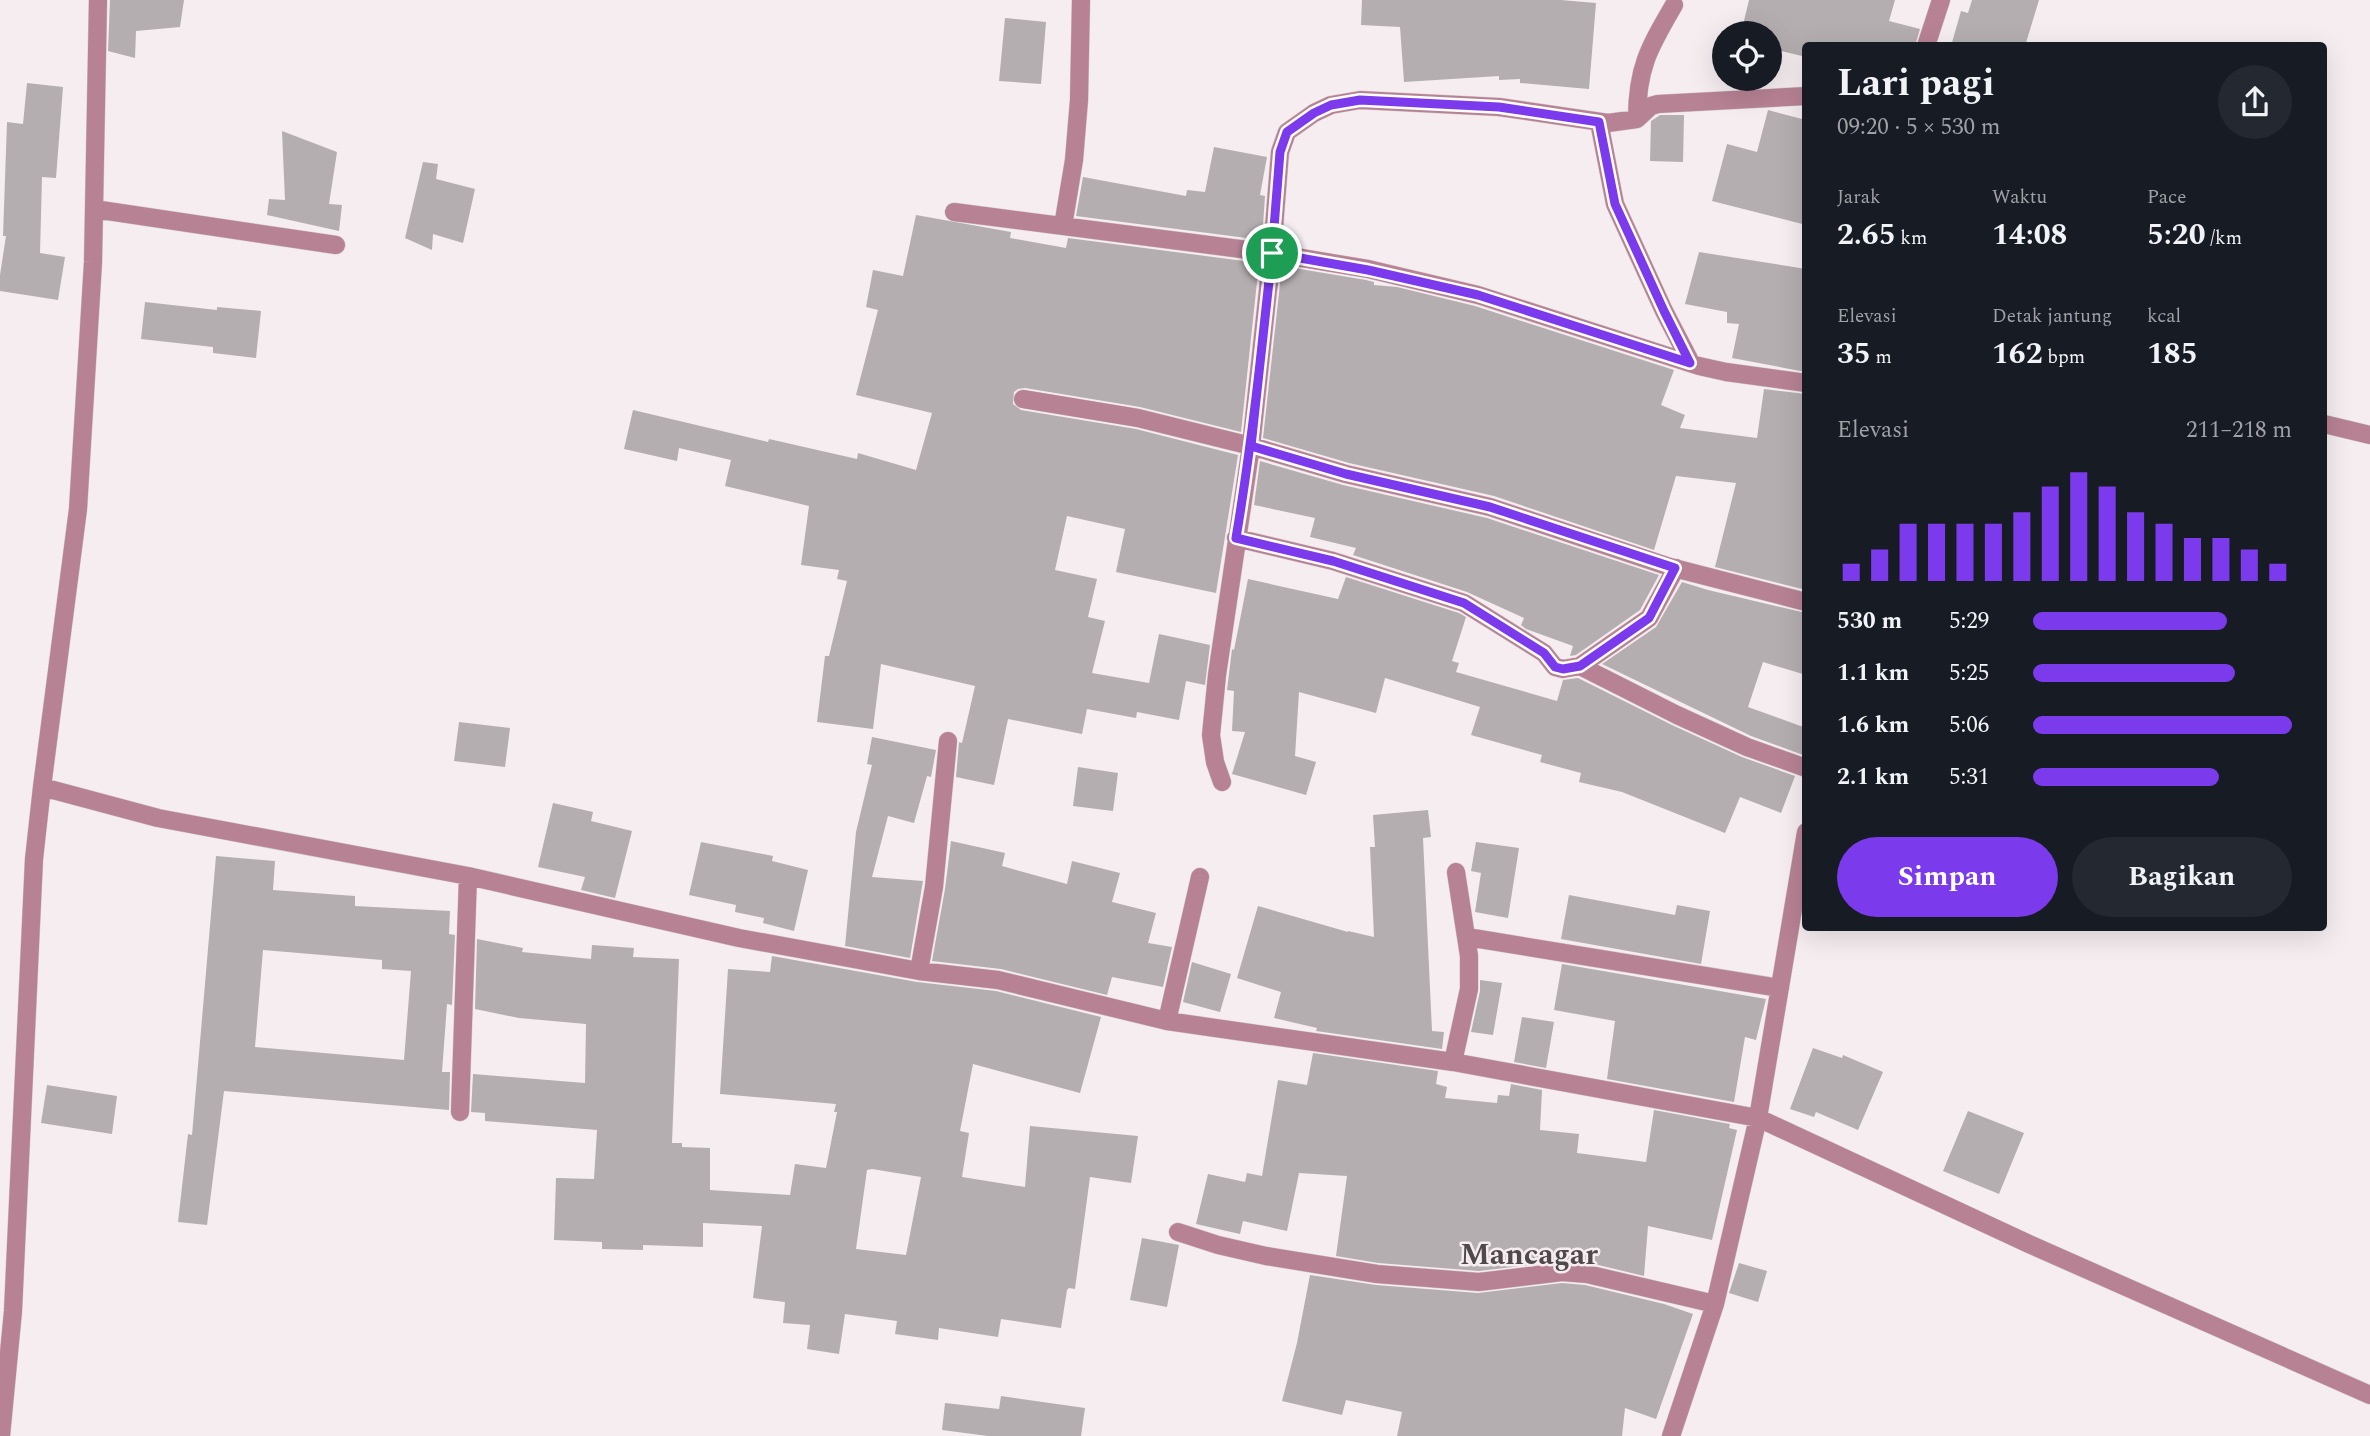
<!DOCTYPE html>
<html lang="id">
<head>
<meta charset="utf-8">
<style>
  :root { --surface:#171b24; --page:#242831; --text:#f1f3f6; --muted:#9ea1a6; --accent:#7c3aed }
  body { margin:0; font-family:Spectral,serif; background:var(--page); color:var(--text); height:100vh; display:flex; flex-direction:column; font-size:26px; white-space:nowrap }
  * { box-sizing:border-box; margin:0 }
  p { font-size:23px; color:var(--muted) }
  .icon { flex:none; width:38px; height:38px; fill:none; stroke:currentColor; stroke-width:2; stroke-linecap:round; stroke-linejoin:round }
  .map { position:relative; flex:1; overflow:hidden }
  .side { position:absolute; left:1802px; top:42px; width:525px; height:889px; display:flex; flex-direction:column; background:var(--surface); border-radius:7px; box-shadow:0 7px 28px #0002 }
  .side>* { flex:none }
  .tools { position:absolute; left:1712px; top:21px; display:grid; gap:14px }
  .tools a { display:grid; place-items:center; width:70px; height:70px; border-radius:50%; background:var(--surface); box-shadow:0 7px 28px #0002; font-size:35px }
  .pin { position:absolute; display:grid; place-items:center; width:60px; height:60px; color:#fff; margin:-30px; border:4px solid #fff; border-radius:50%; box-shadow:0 2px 7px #0007 }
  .round { display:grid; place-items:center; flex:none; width:74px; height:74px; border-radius:37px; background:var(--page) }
  .headline { display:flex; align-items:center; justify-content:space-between; height:119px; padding:0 35px }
  h1 { font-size:38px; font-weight:700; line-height:52px }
  .stats { display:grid; grid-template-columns:repeat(3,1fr); gap:10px; height:119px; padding:7px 35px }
  .stats div { display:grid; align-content:center }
  .stats b { font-size:30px; font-weight:700 }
  .stats small { font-size:19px; font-weight:400 }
  .stats p { font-size:19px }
  .chart { height:196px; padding:14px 35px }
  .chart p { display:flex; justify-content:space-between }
  .chart svg { width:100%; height:126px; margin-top:7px; stroke:var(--accent); stroke-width:6 }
  .button { display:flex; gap:14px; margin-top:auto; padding:14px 35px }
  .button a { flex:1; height:80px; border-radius:42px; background:var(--accent); color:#fff; font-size:28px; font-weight:700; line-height:80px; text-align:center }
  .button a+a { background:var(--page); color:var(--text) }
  ul { padding:0 35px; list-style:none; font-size:23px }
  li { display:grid; grid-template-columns:112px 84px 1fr; align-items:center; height:52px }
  li i { height:18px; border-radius:9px; background:var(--accent) }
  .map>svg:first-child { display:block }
</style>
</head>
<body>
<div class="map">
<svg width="2370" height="1436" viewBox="0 0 2370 1436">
  <rect width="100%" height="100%" fill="#f5edf0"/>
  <path fill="#b5aeb0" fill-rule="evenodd" d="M 110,0 L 184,0 L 180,27 L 136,31 L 135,58 L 108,51 Z
    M 1362,0 L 1561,0 L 1596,3 L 1589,89 L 1520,83 L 1520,79 L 1499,80 L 1499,76 L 1404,82 L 1400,27 L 1361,25 Z
    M 1749,0 L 1895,0 L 1889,21 L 1920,29 L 1915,46 L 1806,46 L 1806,57 L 1769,48 L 1769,33 L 1741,33 Z
    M 1972,0 L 2039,0 L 2025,46 L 1951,46 L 1961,11 L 1968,13 Z
    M 1005,18 L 1046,22 L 1041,84 L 999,81 Z
    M 27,83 L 63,87 L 56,178 L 42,177 L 40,253 L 65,257 L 58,300 L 0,291 L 0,275 L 6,236 L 3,236 L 7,122 L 23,124 Z
    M 1768,110 L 1806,120 L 1806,225 L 1712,201 L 1727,144 L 1757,152 Z
    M 1660,115 L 1684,115 L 1683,162 L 1650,161 L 1651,121 Z
    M 282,131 L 337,152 L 329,204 L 342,205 L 339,231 L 267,215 L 269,199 L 285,200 Z
    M 1214,147 L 1267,157 L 1260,195 L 1265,196 L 1262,240 L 1076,216 L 1083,177 L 1186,196 L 1187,190 L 1205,192 Z
    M 423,162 L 438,164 L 436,179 L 475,189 L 463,243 L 433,234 L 432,250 L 405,238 Z
    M 916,215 L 1011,232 L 1010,238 L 1066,248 L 1068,238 L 1259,263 L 1241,432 L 1140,407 L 1025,388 L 1018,389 L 1014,392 L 1013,404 L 1021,410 L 1136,429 L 1238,455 L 1216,593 L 1116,572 L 1125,529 L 1067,516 L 1055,570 L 1097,579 L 1088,617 L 1105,621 L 1092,673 L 1149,683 L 1159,634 L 1210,645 L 1205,685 L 1186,681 L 1179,720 L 1137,712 L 1136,718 L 1087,709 L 1082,734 L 1008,719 L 994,785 L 956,777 L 959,742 L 962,743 L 975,686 L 881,664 L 873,729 L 817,722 L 825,656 L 829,656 L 847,581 L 837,579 L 839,570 L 801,565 L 809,506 L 725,486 L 731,460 L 679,448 L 677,461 L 624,449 L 633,410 L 768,442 L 769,439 L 857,459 L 858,453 L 916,470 L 932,413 L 856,395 L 878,310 L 866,307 L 873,270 L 903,276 Z
    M 1699,252 L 1806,269 L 1806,372 L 1732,358 L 1739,324 L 1727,323 L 1727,312 L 1685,304 Z
    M 1282,266 L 1366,280 L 1374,282 L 1374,285 L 1397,287 L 1475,306 L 1674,370 L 1661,405 L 1685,415 L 1680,428 L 1757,438 L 1764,389 L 1806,394 L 1806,590 L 1715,567 L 1736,483 L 1676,476 L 1654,550 L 1494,496 L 1349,463 L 1263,438 Z
    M 145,302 L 217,310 L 217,307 L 261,311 L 256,358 L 213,353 L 213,347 L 141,339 Z
    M 1260,461 L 1343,485 L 1487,518 L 1659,575 L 1640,610 L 1576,655 L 1570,656 L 1573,646 L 1526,629 L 1521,625 L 1524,618 L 1467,592 L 1353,555 L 1356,548 L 1310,537 L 1315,518 L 1254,505 Z
    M 1346,577 L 1459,613 L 1466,617 L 1452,661 L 1459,663 L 1456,672 L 1557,701 L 1563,680 L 1578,678 L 1672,725 L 1742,757 L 1795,776 L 1781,813 L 1740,797 L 1725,833 L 1622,792 L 1579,782 L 1581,773 L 1540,762 L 1542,755 L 1471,735 L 1480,707 L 1385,678 L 1376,713 L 1299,692 L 1295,756 L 1316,762 L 1306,795 L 1232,774 L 1245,732 L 1232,731 L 1234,691 L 1227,690 L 1232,649 L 1234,650 L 1248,579 L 1338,599 Z
    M 1682,582 L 1708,590 L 1806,613 L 1806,675 L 1763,662 L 1748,707 L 1806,728 L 1806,746 L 1803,755 L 1751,736 L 1602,664 L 1656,627 Z
    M 459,722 L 510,728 L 505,767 L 454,761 Z
    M 872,737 L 936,750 L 931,777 L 927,776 L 914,823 L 888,816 L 872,877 L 923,881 L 910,958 L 845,946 L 856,832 L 872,765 L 867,764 Z
    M 1078,767 L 1118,773 L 1113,811 L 1073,806 Z
    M 553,803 L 593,812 L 591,821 L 632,831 L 615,898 L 581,890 L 585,877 L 538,867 Z
    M 1428,810 L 1431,837 L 1423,838 L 1432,1031 L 1444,1032 L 1442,1049 L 1316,1031 L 1317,1028 L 1274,1018 L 1281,992 L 1237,978 L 1258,906 L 1348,932 L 1348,931 L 1374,937 L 1370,847 L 1375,847 L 1373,815 Z
    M 951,841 L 1005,853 L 1002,866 L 1067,884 L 1072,861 L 1120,873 L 1112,902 L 1156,913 L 1148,943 L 1172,947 L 1163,987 L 1112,977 L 1107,995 L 1001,969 L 932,961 L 945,889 Z
    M 701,842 L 773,856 L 772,861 L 808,870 L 794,931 L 763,923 L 764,918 L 735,912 L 736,905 L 689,895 Z
    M 1476,842 L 1519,848 L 1508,918 L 1475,912 L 1481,873 L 1471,871 Z
    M 216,856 L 275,861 L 273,890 L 355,896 L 355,906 L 450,911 L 449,934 L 455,935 L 452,1005 L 447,1004 L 442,1072 L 450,1072 L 449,1110 L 224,1091 L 207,1225 L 178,1222 L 188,1134 L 192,1135 ZM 263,950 L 382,960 L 382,969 L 411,971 L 404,1060 L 255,1047 Z
    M 1569,895 L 1675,915 L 1677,905 L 1710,911 L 1701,964 L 1561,939 Z
    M 477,939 L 523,948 L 522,952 L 591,959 L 592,945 L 634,948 L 633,957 L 679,959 L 672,1143 L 682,1143 L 682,1147 L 710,1148 L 710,1190 L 790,1195 L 795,1164 L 826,1168 L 837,1112 L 834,1112 L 836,1104 L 720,1094 L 728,969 L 770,972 L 772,956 L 917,982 L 996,991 L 1101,1017 L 1080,1093 L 973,1064 L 960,1131 L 969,1133 L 962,1177 L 1025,1187 L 1030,1126 L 1138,1136 L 1131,1183 L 1090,1177 L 1075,1289 L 1069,1288 L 1067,1290 L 1061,1328 L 1001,1319 L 998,1337 L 939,1328 L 938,1340 L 895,1334 L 897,1321 L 845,1314 L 839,1354 L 807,1349 L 810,1325 L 783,1323 L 785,1302 L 753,1298 L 762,1226 L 703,1223 L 703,1247 L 643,1245 L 643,1250 L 602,1249 L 602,1242 L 554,1240 L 556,1178 L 594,1179 L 597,1130 L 485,1121 L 485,1113 L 471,1112 L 473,1074 L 585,1083 L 586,1024 L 519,1018 L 475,1009 ZM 872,1169 L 921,1177 L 906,1255 L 856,1249 L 867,1170 Z
    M 1192,962 L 1231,974 L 1220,1012 L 1183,1002 Z
    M 1562,964 L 1766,999 L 1756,1040 L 1745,1037 L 1734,1102 L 1607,1079 L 1615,1021 L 1554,1010 Z
    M 1480,980 L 1502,983 L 1493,1035 L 1471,1032 L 1480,991 Z
    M 1522,1017 L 1554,1022 L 1546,1068 L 1514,1062 Z
    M 1813,1048 L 1842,1058 L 1843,1055 L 1883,1072 L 1858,1130 L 1816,1112 L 1814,1117 L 1790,1109 Z
    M 1313,1053 L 1438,1071 L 1436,1084 L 1447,1087 L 1445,1098 L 1497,1103 L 1498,1095 L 1509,1096 L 1511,1084 L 1542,1090 L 1540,1130 L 1579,1134 L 1577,1153 L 1646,1162 L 1654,1110 L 1730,1124 L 1729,1128 L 1737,1130 L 1712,1240 L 1648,1226 L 1644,1276 L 1590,1263 L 1563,1261 L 1479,1271 L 1378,1263 L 1336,1256 L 1347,1176 L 1299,1173 L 1287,1231 L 1243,1221 L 1240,1234 L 1196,1224 L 1208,1174 L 1245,1182 L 1247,1173 L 1262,1176 L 1278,1080 L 1307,1085 Z
    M 47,1085 L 117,1096 L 112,1134 L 41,1123 Z
    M 1968,1111 L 2024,1133 L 1999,1194 L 1943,1171 Z
    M 1142,1238 L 1179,1245 L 1167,1307 L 1130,1300 Z
    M 1739,1263 L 1767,1271 L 1758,1302 L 1729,1293 Z
    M 1310,1275 L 1376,1285 L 1478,1293 L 1562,1283 L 1585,1285 L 1664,1304 L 1693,1314 L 1656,1419 L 1625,1408 L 1622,1436 L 1397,1436 L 1402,1412 L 1346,1400 L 1342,1415 L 1282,1401 L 1297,1343 Z
    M 1001,1396 L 1085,1408 L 1081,1436 L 988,1436 L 942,1430 L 945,1403 L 999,1409 Z"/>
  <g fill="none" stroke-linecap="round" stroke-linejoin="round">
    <g stroke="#d2cbce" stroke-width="19">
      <path id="minor" d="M 98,0 L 93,262 L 78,509 L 42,787 L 158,818 L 468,876 L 739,938 L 919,971 L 998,980 L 1167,1021 L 1453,1062 L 1758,1118 L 2029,1244 L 2370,1395
        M 1926,46 L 1941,0
        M 1637,119 C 1637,68 1649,48 1674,5
        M 1599,122 L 1615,204 L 1664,311 L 1691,363
        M 94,209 L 336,245
        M 954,212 L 1272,253 L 1368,269 L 1478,295 L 1699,366 L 1726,372 L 1806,383
        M 1063,226 L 1074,160 L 1079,100 L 1081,0
        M 1023,399 L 1138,418 L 1251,446 L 1346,474 L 1490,507 L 1670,567 L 1806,602
        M 2324,424 L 2370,435
        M 1236,538 L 1333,561 L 1464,603 L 1544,653 L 1555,667 L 1563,669 L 1580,666 L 1677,715 L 1747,747 L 1806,768
        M 1580,666 L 1649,618 L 1676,568
        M 1222,782 L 1215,762 L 1211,735 L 1217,675 L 1251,446 L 1272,253 L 1280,152 L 1287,132 L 1314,113 L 1331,105 L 1360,100 L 1499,107 L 1608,123 L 1637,119 L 1651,106 L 1658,104 L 1806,96
        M 1467,937 L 1780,988
        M 919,971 L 934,887 L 948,741
        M 1167,1021 L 1200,877
        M 1453,1062 L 1469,989 L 1469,956 L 1456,872
        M 460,1112 L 468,876
        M 1178,1232 L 1218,1245 L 1266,1256 L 1377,1274 L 1479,1282 L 1562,1272 L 1587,1274 L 1715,1304
        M 1,1436 L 13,1311 L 34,859 L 42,787
        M 1671,1436 L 1715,1304 L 1758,1118 L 1806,832"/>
    </g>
    <use href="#minor" stroke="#b78294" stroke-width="18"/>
  </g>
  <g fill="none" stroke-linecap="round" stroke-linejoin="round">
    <g stroke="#fff" stroke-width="14">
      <path id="route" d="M 1272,253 C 1262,348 1252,443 1236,538 L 1333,561 L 1464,603 L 1544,653 L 1555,667 L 1563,669 L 1580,666 L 1649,618 L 1675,568 L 1490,507 L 1346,474 L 1251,446 L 1272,253 L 1280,152 L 1287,132 L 1314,113 L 1331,105 L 1360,100 L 1499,107 L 1599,122 L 1615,204 L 1664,311 L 1690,363 L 1478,295 L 1368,270 L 1272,253"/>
    </g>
    <use href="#route" stroke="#7c3aed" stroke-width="9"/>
  </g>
  <g text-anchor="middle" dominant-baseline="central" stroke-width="5" stroke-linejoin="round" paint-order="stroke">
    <g font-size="30" font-weight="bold" fill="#4f494b" stroke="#f5edf0">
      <text x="1529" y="1255">Mancagar</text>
    </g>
  </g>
</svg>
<div class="tools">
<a><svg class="icon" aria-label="locate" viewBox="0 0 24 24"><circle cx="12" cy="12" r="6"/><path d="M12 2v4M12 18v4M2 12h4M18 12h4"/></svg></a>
</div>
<div class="pin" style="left:1272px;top:253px;background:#1e9e55"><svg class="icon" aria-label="arrive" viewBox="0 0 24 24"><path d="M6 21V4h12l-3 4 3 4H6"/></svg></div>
<section class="side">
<div class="headline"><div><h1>Lari pagi</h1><p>09:20 · 5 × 530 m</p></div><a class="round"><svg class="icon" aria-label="share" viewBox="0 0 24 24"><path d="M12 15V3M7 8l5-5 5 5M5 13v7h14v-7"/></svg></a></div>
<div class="stats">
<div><p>Jarak</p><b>2.65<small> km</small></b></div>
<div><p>Waktu</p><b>14:08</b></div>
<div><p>Pace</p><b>5:20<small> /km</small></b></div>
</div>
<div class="stats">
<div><p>Elevasi</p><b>35<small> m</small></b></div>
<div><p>Detak jantung</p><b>162<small> bpm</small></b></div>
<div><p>kcal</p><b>185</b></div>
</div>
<div class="chart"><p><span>Elevasi</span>211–218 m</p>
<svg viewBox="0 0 160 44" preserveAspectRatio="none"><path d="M5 44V38M15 44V33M25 44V24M35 44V24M45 44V24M55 44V24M65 44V20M75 44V11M85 44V6M95 44V11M105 44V20M115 44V24M125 44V29M135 44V29M145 44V33M155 44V38"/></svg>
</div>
<ul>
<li><b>530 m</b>5:29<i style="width:75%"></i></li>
<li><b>1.1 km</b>5:25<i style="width:78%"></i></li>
<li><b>1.6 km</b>5:06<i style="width:100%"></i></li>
<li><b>2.1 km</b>5:31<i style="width:72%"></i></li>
</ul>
<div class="button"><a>Simpan</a><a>Bagikan</a></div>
</section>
</div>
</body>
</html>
